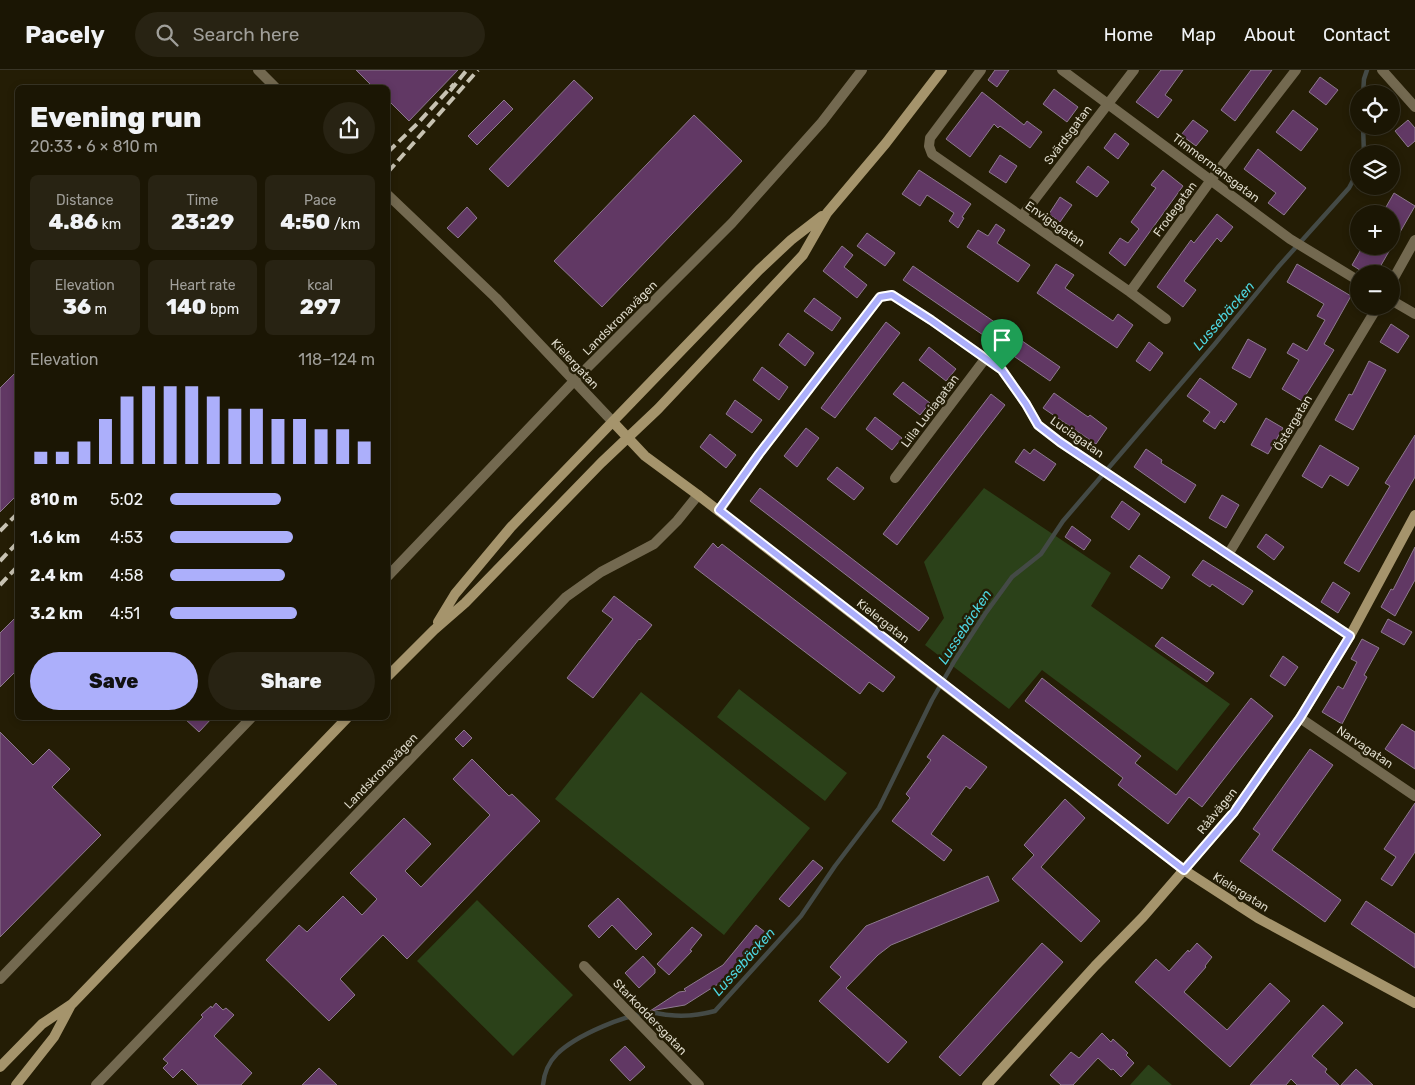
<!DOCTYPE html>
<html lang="en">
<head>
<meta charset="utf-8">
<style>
  :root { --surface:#1b1604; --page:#282313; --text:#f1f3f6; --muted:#a09f9a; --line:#393526; --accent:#acaffb }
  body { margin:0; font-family:Rubik,sans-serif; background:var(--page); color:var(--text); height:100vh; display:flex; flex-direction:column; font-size:19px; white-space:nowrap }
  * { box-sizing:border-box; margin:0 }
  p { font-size:16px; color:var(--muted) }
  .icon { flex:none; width:28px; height:28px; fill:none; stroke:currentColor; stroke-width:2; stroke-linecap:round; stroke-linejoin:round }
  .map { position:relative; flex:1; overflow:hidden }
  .details { position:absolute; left:15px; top:15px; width:375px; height:635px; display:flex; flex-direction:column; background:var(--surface); border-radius:8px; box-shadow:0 2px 8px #0003,0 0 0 1px var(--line) }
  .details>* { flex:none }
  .tools { position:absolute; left:1350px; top:15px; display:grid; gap:10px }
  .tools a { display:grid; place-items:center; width:50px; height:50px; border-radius:50%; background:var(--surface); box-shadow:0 2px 8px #0003,0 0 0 1px var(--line); font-size:25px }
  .pin { position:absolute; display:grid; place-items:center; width:42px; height:42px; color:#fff; margin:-51px -21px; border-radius:50% 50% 50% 0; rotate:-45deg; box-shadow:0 0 5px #0007 }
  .pin .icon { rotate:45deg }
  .round { display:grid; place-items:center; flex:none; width:52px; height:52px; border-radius:26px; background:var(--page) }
  .overview { display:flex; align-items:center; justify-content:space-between; height:85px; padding:0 15px }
  h1 { font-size:28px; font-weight:800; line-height:38px }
  .stats { display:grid; grid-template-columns:repeat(3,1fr); gap:8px; height:85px; padding:5px 15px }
  .stats div { display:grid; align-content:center; border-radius:8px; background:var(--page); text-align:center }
  .stats b { font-size:21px; font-weight:800 }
  .stats small { font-size:14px; font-weight:400 }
  .stats p { font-size:14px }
  .chart { height:140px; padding:10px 15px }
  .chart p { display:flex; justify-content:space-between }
  .chart svg { width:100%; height:90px; margin-top:5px; stroke:var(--accent); stroke-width:6 }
  .action { display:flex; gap:10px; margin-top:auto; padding:10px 15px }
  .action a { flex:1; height:58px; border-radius:30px; background:var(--accent); color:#111; font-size:20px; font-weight:800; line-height:58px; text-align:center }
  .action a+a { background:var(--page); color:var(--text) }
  ul { padding:0 15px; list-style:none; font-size:16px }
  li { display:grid; grid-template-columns:80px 60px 1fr; align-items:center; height:38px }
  li i { height:12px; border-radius:6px; background:var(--accent) }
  header { display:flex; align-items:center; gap:30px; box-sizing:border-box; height:70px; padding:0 25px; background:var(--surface); border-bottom:1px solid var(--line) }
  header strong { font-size:24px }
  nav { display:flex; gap:28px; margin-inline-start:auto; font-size:18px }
  .search { width:350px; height:45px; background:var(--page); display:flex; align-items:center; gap:12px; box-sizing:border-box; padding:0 18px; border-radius:28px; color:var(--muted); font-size:19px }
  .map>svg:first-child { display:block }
</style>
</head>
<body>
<header>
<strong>Pacely</strong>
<div class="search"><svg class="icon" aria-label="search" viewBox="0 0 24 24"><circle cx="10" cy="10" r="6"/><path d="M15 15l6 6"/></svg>Search here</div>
<nav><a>Home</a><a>Map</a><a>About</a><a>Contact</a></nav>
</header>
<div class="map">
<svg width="1415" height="1015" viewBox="0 0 1415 1015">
  <rect width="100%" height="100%" fill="#241d05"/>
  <path fill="#2b4119" d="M 984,418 L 1111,503 L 1091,536 L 1230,634 L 1177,701 L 1042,600 L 1009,639 L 925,575 L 944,548 L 924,492 Z
    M 739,619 L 847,703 L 825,731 L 717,647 Z
    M 641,622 L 810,758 L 724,865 L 555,729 Z
    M 477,830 L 573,925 L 513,986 L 417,891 Z
    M 1148,995 L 1149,995 L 1172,1015 L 1130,1015 Z"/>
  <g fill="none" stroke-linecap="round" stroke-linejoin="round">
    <path stroke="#444a46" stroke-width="4.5" d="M 1363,24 L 1364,9 L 1367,0
      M 1363,56 L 1364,84
      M 543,1015 C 544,1004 549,992 557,984 C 575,966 629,942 654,943 C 659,943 664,945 669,945 C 685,947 700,945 715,941 L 801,846 L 835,796 L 879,738 L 932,630 L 955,590 L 985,544 L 1012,507 L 1041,484 L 1063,451 L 1214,275 L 1279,196 L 1349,118 L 1359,99"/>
  </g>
  <path fill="#613864" stroke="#8d798e" d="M 356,0 L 458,0 L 409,51 L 388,30 L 388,18 L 374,18 Z
    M 995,0 L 1009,0 L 997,17 L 988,10 Z
    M 1161,0 L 1183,0 L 1165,25 L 1172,30 L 1158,48 L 1136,32 Z
    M 1251,0 L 1272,0 L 1235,51 L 1221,40 Z
    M 1320,7 L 1338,20 L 1326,35 L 1309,22 Z
    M 574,10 L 593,28 L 508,117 L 489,99 Z
    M 1054,19 L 1078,37 L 1067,52 L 1043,34 Z
    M 982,22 L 1024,55 L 1027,51 L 1042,62 L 1030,78 L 1000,56 L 998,58 L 994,54 L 970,87 L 946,69 Z
    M 504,30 L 513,39 L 477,75 L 468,66 Z
    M 1293,40 L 1318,59 L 1301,81 L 1276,62 Z
    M 694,45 L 742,91 L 602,237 L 554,191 Z
    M 1193,50 L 1208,61 L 1196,76 L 1181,65 Z
    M 1408,50 L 1415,58 L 1415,71 L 1408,77 L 1395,61 Z
    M 1115,63 L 1129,74 L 1118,89 L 1104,78 Z
    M 1258,79 L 1306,118 L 1284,145 L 1268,133 L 1276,123 L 1244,99 Z
    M 1000,85 L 1017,96 L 1006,113 L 989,102 Z
    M 1088,96 L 1109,112 L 1097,127 L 1076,112 Z
    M 919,100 L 971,134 L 962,147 L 964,148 L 958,158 L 949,151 L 954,143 L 927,125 L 920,136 L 902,124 Z
    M 1163,100 L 1183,116 L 1125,196 L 1109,183 L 1120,168 L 1128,173 L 1139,159 L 1131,152 L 1156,118 L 1151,115 Z
    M 1394,123 L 1415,136 L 1376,204 L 1366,204 L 1352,195 L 1363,176 L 1391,176 L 1391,144 L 1382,144 Z
    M 1060,127 L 1072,135 L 1060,152 L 1049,144 Z
    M 467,137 L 477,148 L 458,168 L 447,158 Z
    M 1217,144 L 1233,157 L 1221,172 L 1217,168 L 1184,211 L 1196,220 L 1183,237 L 1157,217 L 1191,170 L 1194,173 Z
    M 996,154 L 1005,160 L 997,173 L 1030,195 L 1018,212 L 967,177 L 978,160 L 988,166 Z
    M 867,163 L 895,183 L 885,196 L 857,176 Z
    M 842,176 L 853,185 L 844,197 L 867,215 L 857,228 L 823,201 Z
    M 1056,194 L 1074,205 L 1065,218 L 1113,251 L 1118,244 L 1133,255 L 1117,278 L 1037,223 Z
    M 1297,194 L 1351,226 L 1324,274 L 1334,280 L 1302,331 L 1282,319 L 1299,290 L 1287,283 L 1293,273 L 1307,281 L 1325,250 L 1317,246 L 1324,234 L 1287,212 Z
    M 913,196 L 1060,297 L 1050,311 L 903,210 Z
    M 814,228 L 841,248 L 832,261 L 804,241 Z
    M 886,252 L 900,263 L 835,348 L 821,338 Z
    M 1391,254 L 1409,266 L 1398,283 L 1380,272 Z
    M 788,263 L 814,283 L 805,296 L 779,275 Z
    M 1248,269 L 1266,279 L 1250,308 L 1232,298 Z
    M 1149,272 L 1163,283 L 1150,301 L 1136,291 Z
    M 929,277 L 956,299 L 946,311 L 919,290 Z
    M 1369,291 L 1386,300 L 1353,360 L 1335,350 L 1349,324 L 1352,325 Z
    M 762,297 L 788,317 L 779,330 L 753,310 Z
    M 18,300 L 18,424 L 0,442 L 0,318 Z
    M 1200,308 L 1237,334 L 1224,353 L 1221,350 L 1215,359 L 1203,351 L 1210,342 L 1187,326 Z
    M 903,312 L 930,333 L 920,345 L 893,324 Z
    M 1054,323 L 1088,347 L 1090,345 L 1107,358 L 1096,374 L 1043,338 Z
    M 991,324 L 1005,335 L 897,475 L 883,464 Z
    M 735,330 L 762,350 L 752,363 L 726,344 Z
    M 875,347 L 902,368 L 892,380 L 866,359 Z
    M 1266,348 L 1283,358 L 1268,384 L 1251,375 Z
    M 806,358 L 819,368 L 797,397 L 784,386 Z
    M 710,364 L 736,385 L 726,398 L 700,377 Z
    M 1415,365 L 1415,407 L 1359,502 L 1344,493 L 1390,416 L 1385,413 Z
    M 1320,375 L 1359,398 L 1348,416 L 1330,405 L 1322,418 L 1302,406 Z
    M 1024,379 L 1030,384 L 1034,379 L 1056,394 L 1044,411 L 1015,392 Z
    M 1146,379 L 1162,390 L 1161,393 L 1196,415 L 1185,433 L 1134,397 Z
    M 837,397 L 864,418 L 854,430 L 827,409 Z
    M 760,418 L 929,548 L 919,561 L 750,431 Z
    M 1222,425 L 1239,435 L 1226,458 L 1209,448 Z
    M 1122,431 L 1140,444 L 1129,460 L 1111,447 Z
    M 1072,456 L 1091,470 L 1084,480 L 1065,467 Z
    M 1266,464 L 1284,477 L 1274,490 L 1257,477 Z
    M 713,473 L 718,478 L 722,474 L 895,607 L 883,622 L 869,612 L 860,624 L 694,497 Z
    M 1415,477 L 1415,510 L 1395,546 L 1381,537 L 1391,519 L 1393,520 Z
    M 1139,485 L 1170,507 L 1162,519 L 1130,497 Z
    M 1203,490 L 1253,521 L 1243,535 L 1212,514 L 1210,517 L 1192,505 Z
    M 1333,512 L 1350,523 L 1338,543 L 1321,532 Z
    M 614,526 L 652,555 L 640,570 L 639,569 L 593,628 L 567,608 L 613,549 L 602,541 Z
    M 18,545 L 18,599 L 0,617 L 0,563 Z
    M 1388,549 L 1412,562 L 1404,575 L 1381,562 Z
    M 1162,567 L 1214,603 L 1207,612 L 1155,576 Z
    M 1362,569 L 1379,578 L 1364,605 L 1367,607 L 1342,654 L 1322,642 L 1338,616 L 1343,619 L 1357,592 L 1351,589 Z
    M 1283,586 L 1298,597 L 1285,616 L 1270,606 Z
    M 1042,608 L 1141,686 L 1135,693 L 1176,725 L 1251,628 L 1273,646 L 1202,737 L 1189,727 L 1168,754 L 1118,715 L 1123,708 L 1025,631 Z
    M 184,648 L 212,648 L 199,662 Z
    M 1402,654 L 1415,662 L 1415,699 L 1385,679 Z
    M 464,660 L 472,668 L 463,677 L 455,669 Z
    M 0,662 L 33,695 L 49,679 L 70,699 L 52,717 L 101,765 L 0,867 Z
    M 943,665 L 987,697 L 970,719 L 966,716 L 931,764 L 952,780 L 944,791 L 892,751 L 910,728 L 906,724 L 931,690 L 927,687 Z
    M 1310,679 L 1333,695 L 1272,780 L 1341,830 L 1325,852 L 1240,791 L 1260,764 L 1253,759 Z
    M 472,689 L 509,726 L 512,724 L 540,751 L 407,889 L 383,865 L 340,909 L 355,925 L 329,951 L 266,890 L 299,855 L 307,862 L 343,826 L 362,845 L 377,829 L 350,803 L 404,748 L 431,774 L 405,801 L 421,817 L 490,745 L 453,709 Z
    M 1065,729 L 1085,748 L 1041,797 L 1100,851 L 1081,872 L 1012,809 L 1034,785 L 1024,775 Z
    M 1415,733 L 1415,782 L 1392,816 L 1381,809 L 1396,787 L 1384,779 Z
    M 813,790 L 823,798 L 789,837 L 779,829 Z
    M 988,806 L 999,831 L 891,875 L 878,885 L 846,918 L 907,972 L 888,993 L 819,931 L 841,907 L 830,897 L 866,856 Z
    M 618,828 L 652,864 L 636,880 L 612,855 L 599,868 L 588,856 Z
    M 1366,831 L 1415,864 L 1415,898 L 1351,854 Z
    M 756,855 L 770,866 L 738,903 L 737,902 L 685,935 L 650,941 L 679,922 L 686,921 L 684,919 L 723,895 Z
    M 692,857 L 702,865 L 690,880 L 692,881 L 669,905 L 657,894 Z
    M 1042,873 L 1063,892 L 960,1006 L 939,987 Z
    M 1197,873 L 1212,887 L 1205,896 L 1206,897 L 1184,922 L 1227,960 L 1270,913 L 1290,931 L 1230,997 L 1135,912 L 1156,889 L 1169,901 L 1188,880 L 1189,882 Z
    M 643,886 L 655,899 L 655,903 L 639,918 L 625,903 Z
    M 216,933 L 223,940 L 226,938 L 234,945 L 214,966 L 252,1003 L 241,1015 L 198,1015 L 182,999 L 173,1008 L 163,998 L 168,993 L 163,989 L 203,947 L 201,945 L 211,936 L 212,938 Z
    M 1323,935 L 1343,953 L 1312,986 L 1327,999 L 1325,1002 L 1339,1015 L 1297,1015 L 1291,1009 L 1286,1015 L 1250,1015 Z
    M 1102,963 L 1111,972 L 1113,969 L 1128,983 L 1126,985 L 1134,993 L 1121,1007 L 1113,999 L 1111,1000 L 1098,988 L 1073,1015 L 1061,1015 L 1050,1005 L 1071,982 L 1079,988 Z
    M 625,976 L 645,997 L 630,1011 L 610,990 Z
    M 319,998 L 337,1015 L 302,1015 Z
    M 1356,999 L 1373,1015 L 1341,1015 Z"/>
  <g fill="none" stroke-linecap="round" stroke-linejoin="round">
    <path stroke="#736950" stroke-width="10" d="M 258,0 L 276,18
      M 981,0 L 930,68 L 929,76 L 932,84 L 1130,222 L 1166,249
      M 1062,0 L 1290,169 L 1359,211
      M 1382,0 L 1415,37
      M 388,125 L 496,228 L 613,352
      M 1022,146 L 1134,0
      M 1391,213 L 1415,170
      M 1130,222 L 1211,110 L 1296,0
      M 1391,230 L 1415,244
      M 895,408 L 985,289
      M 719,441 L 759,384 L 880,227 L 892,225 L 931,250 L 1002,300 L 1026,334 L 1038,355 L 1060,372 L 1350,566
      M 1229,483 L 1378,236
      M 388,506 L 574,311 L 732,153 L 822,52 L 862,0
      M 1300,648 L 1415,726
      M 584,896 L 699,1015
      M 0,909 L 251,648
      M 96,1015 L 566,527 L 601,502 L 654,474 L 677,451 L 698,425"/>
    <path stroke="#a5946c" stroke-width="10" d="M 613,352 L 645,386 L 698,425 L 1184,800 L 1258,848 L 1415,933
      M 438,552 L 455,524 L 511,457 L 759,200 L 791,170 L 822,146
      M 388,606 L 434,560 L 465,533 L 601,393 L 658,339 L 803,185 L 827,143 L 886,73 L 942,0
      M 0,997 L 42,954 L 72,934 L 347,648
      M 16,1015 L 54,967 L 71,935
      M 987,1015 L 1095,896 L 1143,847 L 1234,742 L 1300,648 L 1350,566 L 1415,445"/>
    <path stroke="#c7c2b2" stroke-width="4" stroke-dasharray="10 5" stroke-linecap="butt" d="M 450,21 L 466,1
      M 388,82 L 416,55 L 454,14
      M 388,102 L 478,0
      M 0,461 L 18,443
      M 0,491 L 18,472
      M 0,515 L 18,496"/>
  </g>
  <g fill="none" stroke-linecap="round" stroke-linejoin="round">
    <g stroke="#fff" stroke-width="10">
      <path id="route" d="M 892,225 L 931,250 L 1002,300 L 1026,334 L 1038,355 L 1060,372 L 1350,566 L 1300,648 L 1234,742 L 1184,800 L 719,440 L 759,384 L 880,227 Z"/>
    </g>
    <use href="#route" stroke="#acaffb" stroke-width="6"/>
  </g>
  <g text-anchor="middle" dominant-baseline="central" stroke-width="5" stroke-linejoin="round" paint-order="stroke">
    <g font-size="12" fill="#ddd9ca" stroke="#241d05">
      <text transform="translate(1068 65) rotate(-53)">Svärdsgatan</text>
      <text transform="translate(1216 98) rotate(37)">Timmermansgatan</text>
      <text transform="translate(1175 139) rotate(-54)">Frodegatan</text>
      <text transform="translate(1055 154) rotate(35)">Envigsgatan</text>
      <text transform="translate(620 248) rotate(-45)">Landskronavägen</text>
      <text transform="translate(575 294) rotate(47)">Kielergatan</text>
      <text transform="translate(930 341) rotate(-53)">Lilla Luciagatan</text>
      <text transform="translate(1293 353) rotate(-59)">Östergatan</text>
      <text transform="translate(1077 367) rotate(35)">Luciagatan</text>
      <text transform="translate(883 551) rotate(38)">Kielergatan</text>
      <text transform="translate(1365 677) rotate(34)">Narvagatan</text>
      <text transform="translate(381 701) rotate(-46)">Landskronavägen</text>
      <text transform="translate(1217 741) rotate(-51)">Rååvägen</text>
      <text transform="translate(1241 822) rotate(32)">Kielergatan</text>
      <text transform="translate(650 947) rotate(46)">Starkoddersgatan</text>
    </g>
    <g font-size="14" font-style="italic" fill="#4dd6e0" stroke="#241d05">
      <text transform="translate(1224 246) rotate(-49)">Lussebäcken</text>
      <text transform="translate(965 557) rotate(-57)">Lussebäcken</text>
      <text transform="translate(744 892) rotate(-48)">Lussebäcken</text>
    </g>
  </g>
</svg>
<div class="tools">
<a><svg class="icon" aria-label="locate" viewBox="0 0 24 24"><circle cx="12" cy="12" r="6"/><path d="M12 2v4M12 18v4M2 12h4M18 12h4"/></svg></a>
<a><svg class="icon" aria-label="layers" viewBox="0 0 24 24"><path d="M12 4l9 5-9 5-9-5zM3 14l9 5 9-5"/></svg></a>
<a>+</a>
<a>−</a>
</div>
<div class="pin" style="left:1002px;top:300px;background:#1e9e55"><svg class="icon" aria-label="arrive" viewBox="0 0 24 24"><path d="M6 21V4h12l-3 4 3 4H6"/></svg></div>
<section class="details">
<div class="overview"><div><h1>Evening run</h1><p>20:33 · 6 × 810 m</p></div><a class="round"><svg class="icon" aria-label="share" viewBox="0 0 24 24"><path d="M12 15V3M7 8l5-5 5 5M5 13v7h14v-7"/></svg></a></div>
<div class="stats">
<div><p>Distance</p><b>4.86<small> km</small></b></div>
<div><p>Time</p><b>23:29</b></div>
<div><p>Pace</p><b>4:50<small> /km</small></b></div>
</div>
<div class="stats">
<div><p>Elevation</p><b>36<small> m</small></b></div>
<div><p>Heart rate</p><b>140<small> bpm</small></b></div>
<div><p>kcal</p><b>297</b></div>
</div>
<div class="chart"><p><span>Elevation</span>118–124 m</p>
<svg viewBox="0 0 160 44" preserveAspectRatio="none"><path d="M5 44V38M15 44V38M25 44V33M35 44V22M45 44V11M55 44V6M65 44V6M75 44V6M85 44V11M95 44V17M105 44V17M115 44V22M125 44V22M135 44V27M145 44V27M155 44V33"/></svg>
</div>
<ul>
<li><b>810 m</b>5:02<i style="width:54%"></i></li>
<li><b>1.6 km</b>4:53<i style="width:60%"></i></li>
<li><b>2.4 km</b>4:58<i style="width:56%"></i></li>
<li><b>3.2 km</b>4:51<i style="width:62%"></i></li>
</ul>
<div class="action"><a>Save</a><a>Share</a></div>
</section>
</div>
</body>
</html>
